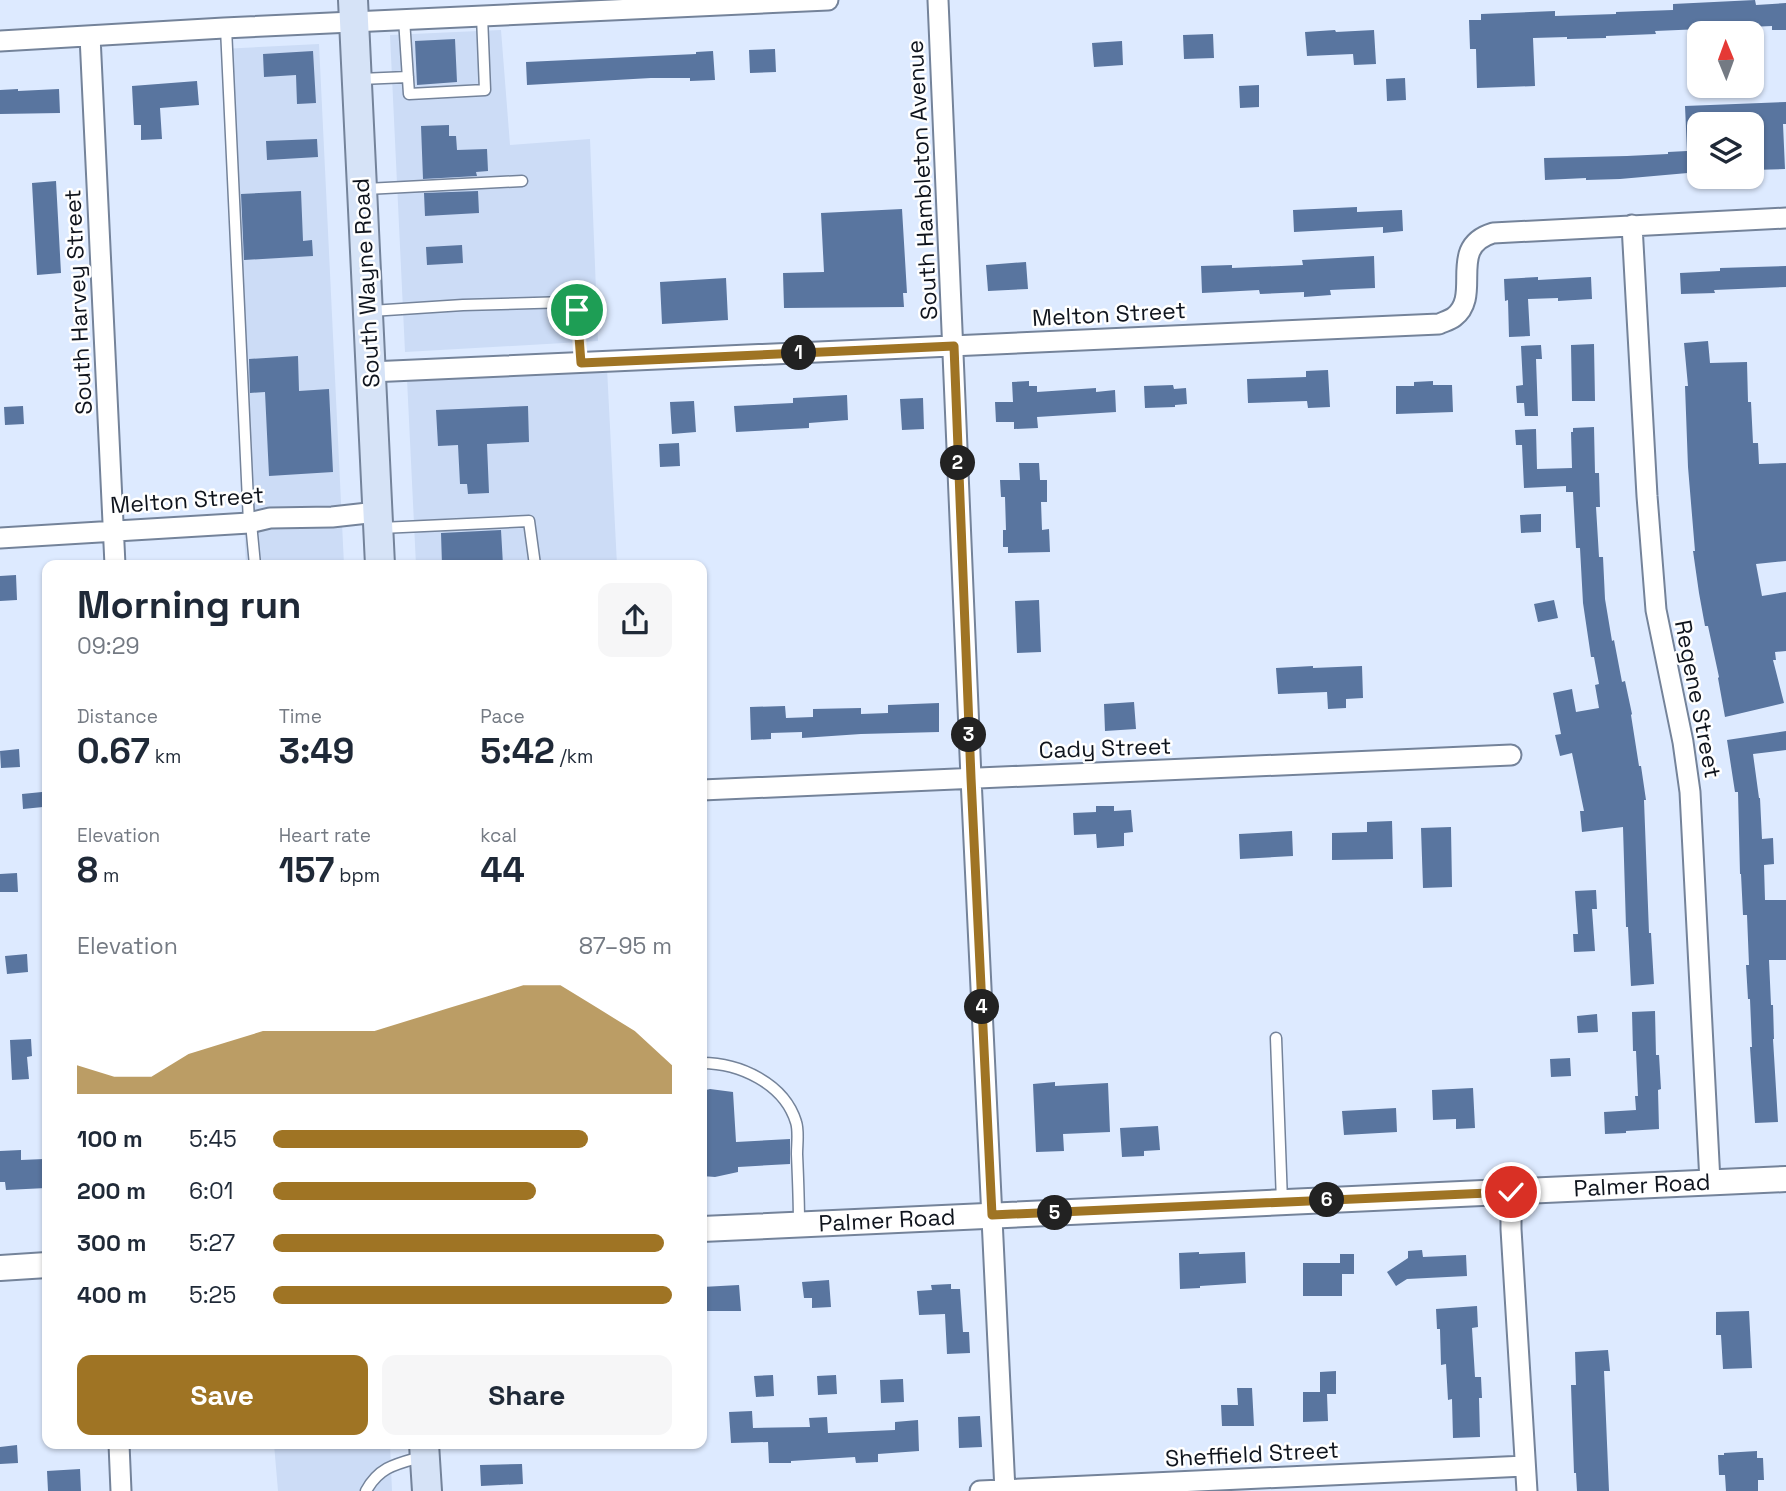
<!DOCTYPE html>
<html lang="en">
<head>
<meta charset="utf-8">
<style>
  :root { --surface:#fff; --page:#f6f6f7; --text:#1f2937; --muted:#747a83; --accent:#9f7424 }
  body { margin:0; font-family:"Space Grotesk",sans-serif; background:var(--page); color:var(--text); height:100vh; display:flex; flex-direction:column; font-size:26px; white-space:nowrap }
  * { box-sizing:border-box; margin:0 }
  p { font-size:23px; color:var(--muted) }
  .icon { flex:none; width:38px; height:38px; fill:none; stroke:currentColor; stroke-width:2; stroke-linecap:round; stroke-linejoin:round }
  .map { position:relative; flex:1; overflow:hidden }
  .sheet { position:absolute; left:42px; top:560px; width:665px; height:889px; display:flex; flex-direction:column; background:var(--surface); border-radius:14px; box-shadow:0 2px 5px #0004 }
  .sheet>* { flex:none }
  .needle { width:46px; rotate:359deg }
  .tools { position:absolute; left:1687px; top:21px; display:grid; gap:14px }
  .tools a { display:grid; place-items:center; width:77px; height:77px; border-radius:14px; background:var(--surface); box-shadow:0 2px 5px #0004; font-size:35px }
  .pin { position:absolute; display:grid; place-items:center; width:60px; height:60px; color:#fff; margin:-30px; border:4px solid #fff; border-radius:50%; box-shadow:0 2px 7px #0007 }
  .km { position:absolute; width:35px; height:35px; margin:-18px; border-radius:50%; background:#222; color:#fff; font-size:19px; line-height:35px; text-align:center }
  .round { display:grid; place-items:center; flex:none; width:74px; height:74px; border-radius:14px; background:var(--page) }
  .head { display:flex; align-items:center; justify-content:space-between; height:119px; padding:0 35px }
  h1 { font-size:38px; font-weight:700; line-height:52px }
  .stats { display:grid; grid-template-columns:repeat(3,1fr); gap:10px; height:119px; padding:7px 35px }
  .stats div { display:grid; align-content:center }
  .stats b { font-size:35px; font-weight:700 }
  .stats small { font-size:19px; font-weight:400 }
  .stats p { font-size:19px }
  .chart { height:196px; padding:14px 35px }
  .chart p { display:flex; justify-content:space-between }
  .chart svg { width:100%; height:126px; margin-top:7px; fill:var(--accent); opacity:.7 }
  .cta { display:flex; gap:14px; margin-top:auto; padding:14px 35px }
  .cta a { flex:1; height:80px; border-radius:14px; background:var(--accent); color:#fff; font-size:28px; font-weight:700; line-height:80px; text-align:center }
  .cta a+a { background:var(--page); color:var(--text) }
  ul { padding:0 35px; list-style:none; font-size:23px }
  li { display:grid; grid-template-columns:112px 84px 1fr; align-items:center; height:52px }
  li i { height:18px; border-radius:9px; background:var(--accent) }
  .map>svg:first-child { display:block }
</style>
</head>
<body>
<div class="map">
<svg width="1786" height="1491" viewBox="0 0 1786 1491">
  <rect width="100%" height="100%" fill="#ddeaff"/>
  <path fill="#ccdcf6" d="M 501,30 L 510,145 L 590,139 L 598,341 L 405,352 L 390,35 Z
    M 319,44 L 344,565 L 246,565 L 221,49 Z
    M 607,368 L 617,565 L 416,565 L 407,379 Z
    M 274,1444 L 390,1444 L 392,1491 L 278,1491 Z"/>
  <path fill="#59759f" d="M 1755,0 L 1756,5 L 1786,3 L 1786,30 L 1772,30 L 1772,26 L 1655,31 L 1656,34 L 1606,36 L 1606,38 L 1567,39 L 1567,37 L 1533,38 L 1535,86 L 1477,88 L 1476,49 L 1470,49 L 1469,20 L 1481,20 L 1481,14 L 1555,11 L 1555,16 L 1616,14 L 1616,12 L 1673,10 L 1673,4 Z
    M 1335,30 L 1336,32 L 1374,30 L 1376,64 L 1354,65 L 1353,54 L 1307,56 L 1305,32 Z
    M 1213,34 L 1214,58 L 1184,59 L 1183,35 Z
    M 455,39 L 457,82 L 417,85 L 415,41 Z
    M 1122,41 L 1123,65 L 1094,67 L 1092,43 Z
    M 775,49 L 776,72 L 750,73 L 749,50 Z
    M 313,51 L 316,103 L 297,104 L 296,75 L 264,77 L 263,54 Z
    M 713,51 L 715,80 L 690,81 L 690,78 L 651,78 L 527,85 L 526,62 L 696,54 L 696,52 Z
    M 1405,78 L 1406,100 L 1387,101 L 1386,79 Z
    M 197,81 L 199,105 L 160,108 L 162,139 L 141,140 L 141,125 L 134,125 L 132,86 Z
    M 1259,85 L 1259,107 L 1240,108 L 1239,86 Z
    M 18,89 L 18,91 L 59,89 L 60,113 L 0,114 L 0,90 Z
    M 1786,102 L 1786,124 L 1783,124 L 1785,169 L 1752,170 L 1752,124 L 1699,124 L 1699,172 L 1620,179 L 1586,180 L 1586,178 L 1545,180 L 1544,158 L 1627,156 L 1668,154 L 1668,152 L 1687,151 L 1685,106 Z
    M 449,125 L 449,136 L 456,136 L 457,150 L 487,149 L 488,171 L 476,172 L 477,176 L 423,179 L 421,126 Z
    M 317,139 L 318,157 L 267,160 L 266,141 Z
    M 56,181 L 61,273 L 37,275 L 32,183 Z
    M 301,191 L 303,241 L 312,240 L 313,256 L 244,260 L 241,194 Z
    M 478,191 L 479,213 L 425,216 L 424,193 Z
    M 1357,207 L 1357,212 L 1402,210 L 1403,231 L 1383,233 L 1383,227 L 1294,232 L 1293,210 Z
    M 902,209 L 907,293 L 903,293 L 904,307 L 784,308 L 783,273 L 824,272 L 821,213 Z
    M 462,245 L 463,263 L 427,265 L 426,247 Z
    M 1374,256 L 1375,288 L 1330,290 L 1331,295 L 1304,297 L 1304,292 L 1260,294 L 1259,290 L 1202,293 L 1201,266 L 1232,265 L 1232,268 L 1303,265 L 1302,260 Z
    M 1026,262 L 1028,289 L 988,291 L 986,265 Z
    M 1786,266 L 1786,287 L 1714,290 L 1715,293 L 1681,294 L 1680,273 L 1720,271 L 1720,268 Z
    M 1538,277 L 1538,280 L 1591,277 L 1592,299 L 1558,301 L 1558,298 L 1528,299 L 1530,336 L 1509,337 L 1508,300 L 1505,301 L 1504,279 Z
    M 726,278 L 728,320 L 662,324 L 660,282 Z
    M 1708,341 L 1710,363 L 1747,362 L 1748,402 L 1751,402 L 1753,443 L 1758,443 L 1759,464 L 1786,463 L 1786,561 L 1756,564 L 1762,596 L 1786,592 L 1786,651 L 1775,652 L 1776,660 L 1773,660 L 1784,703 L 1725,717 L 1718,678 L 1719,677 L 1708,626 L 1705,626 L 1699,593 L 1693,551 L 1695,551 L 1688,467 L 1685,386 L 1688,386 L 1684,343 Z
    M 1594,344 L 1595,401 L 1572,401 L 1571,345 Z
    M 1541,345 L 1542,359 L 1536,359 L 1538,416 L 1525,416 L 1524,403 L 1517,403 L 1516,386 L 1523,385 L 1521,346 Z
    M 298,356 L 299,391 L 329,389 L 333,472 L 269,476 L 265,392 L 250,393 L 249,359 Z
    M 1328,370 L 1330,407 L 1308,408 L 1307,401 L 1248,403 L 1247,379 L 1306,377 L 1306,371 Z
    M 1029,381 L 1029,386 L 1037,386 L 1037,392 L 1096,388 L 1096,392 L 1115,390 L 1116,412 L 1037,417 L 1038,428 L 1014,429 L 1014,422 L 996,422 L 995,402 L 1013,402 L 1012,382 Z
    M 1433,381 L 1433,385 L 1452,385 L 1453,412 L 1396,414 L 1396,386 L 1414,386 L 1414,382 Z
    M 1173,385 L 1174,389 L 1186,388 L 1187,404 L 1175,405 L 1175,407 L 1145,408 L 1144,386 Z
    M 847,395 L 848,420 L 809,423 L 809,428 L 736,432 L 734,406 L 793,403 L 793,398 Z
    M 923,398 L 924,429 L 902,430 L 900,399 Z
    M 694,401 L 696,432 L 672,434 L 670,402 Z
    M 23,406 L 24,424 L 5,425 L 4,407 Z
    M 528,406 L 529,442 L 487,444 L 489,493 L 468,494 L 467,484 L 460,484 L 458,445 L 438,446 L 436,410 Z
    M 1594,427 L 1595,473 L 1599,473 L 1600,507 L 1596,507 L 1599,557 L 1603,557 L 1605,599 L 1612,641 L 1614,640 L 1622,682 L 1625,681 L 1632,714 L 1631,715 L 1639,766 L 1641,766 L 1646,800 L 1644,800 L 1649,933 L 1651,933 L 1654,984 L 1631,986 L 1628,927 L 1626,927 L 1623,827 L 1582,832 L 1580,811 L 1584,811 L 1572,753 L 1560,756 L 1555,735 L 1561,734 L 1553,693 L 1572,689 L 1576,712 L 1599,708 L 1595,685 L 1599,684 L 1594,657 L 1591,657 L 1583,603 L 1580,548 L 1576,548 L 1573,492 L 1566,492 L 1566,486 L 1524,488 L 1522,445 L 1516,445 L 1515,430 L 1536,429 L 1537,469 L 1572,468 L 1571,432 L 1573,432 L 1573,428 Z
    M 679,443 L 680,466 L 660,467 L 659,444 Z
    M 1019,463 L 1039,463 L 1040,480 L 1047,480 L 1047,502 L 1041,502 L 1042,530 L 1049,529 L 1050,552 L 1008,553 L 1008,547 L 1003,547 L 1003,530 L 1006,530 L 1005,497 L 1001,497 L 1000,480 L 1020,480 Z
    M 1541,514 L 1541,532 L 1521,533 L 1520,515 Z
    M 501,530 L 503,565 L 442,565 L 441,533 Z
    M 16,575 L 17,600 L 0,601 L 0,576 Z
    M 1039,600 L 1041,652 L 1017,653 L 1015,601 Z
    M 1554,600 L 1558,618 L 1538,622 L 1534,604 Z
    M 1313,666 L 1313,668 L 1362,666 L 1363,698 L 1346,699 L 1346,708 L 1328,709 L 1327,692 L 1278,694 L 1276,668 Z
    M 1134,702 L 1136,729 L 1105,731 L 1104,704 Z
    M 939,703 L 939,732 L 861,734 L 802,738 L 802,732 L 771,733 L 771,739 L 751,740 L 750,707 L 785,706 L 786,718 L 813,717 L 813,709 L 861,708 L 861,714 L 888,713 L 888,705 Z
    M 1786,731 L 1786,750 L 1753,754 L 1759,798 L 1760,798 L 1762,839 L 1773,838 L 1774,864 L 1764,865 L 1765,900 L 1786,900 L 1786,960 L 1769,960 L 1771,1005 L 1773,1005 L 1774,1039 L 1773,1039 L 1778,1122 L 1755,1123 L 1750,1047 L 1752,1047 L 1750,999 L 1748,999 L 1746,965 L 1749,965 L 1747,915 L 1743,915 L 1741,874 L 1740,874 L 1738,792 L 1735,792 L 1727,740 Z
    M 19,749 L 20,767 L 1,768 L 0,751 Z
    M 42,792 L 43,807 L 23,809 L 22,794 Z
    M 1096,806 L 1114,806 L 1114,811 L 1131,810 L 1133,832 L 1124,833 L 1124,846 L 1097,848 L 1096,834 L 1074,835 L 1073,813 L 1096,812 Z
    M 1392,821 L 1393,859 L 1332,860 L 1332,833 L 1367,832 L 1367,822 Z
    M 1451,827 L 1452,887 L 1423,888 L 1421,828 Z
    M 1292,831 L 1293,856 L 1240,859 L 1239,834 Z
    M 17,873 L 18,892 L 0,892 L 0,874 Z
    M 1596,890 L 1597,909 L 1592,909 L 1595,951 L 1574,952 L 1573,934 L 1578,934 L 1575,891 Z
    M 27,954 L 28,972 L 7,974 L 5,956 Z
    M 1655,1011 L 1656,1055 L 1659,1055 L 1661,1089 L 1658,1090 L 1659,1129 L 1626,1131 L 1626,1133 L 1605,1134 L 1604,1112 L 1636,1110 L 1635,1096 L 1638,1096 L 1636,1051 L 1633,1051 L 1632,1012 Z
    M 1597,1014 L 1598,1032 L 1578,1033 L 1577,1016 Z
    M 31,1039 L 32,1056 L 27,1057 L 29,1079 L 12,1080 L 10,1040 Z
    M 1570,1058 L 1571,1076 L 1551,1077 L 1550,1059 Z
    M 1055,1082 L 1055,1086 L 1108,1083 L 1110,1132 L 1063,1134 L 1064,1151 L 1036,1152 L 1033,1084 Z
    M 1473,1088 L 1475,1128 L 1456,1129 L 1456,1119 L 1433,1120 L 1432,1090 Z
    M 710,1089 L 733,1092 L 736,1142 L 790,1139 L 790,1164 L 738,1167 L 738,1172 L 715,1177 L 702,1176 L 702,1091 Z
    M 1396,1108 L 1397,1132 L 1344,1135 L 1342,1111 Z
    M 1158,1126 L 1160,1150 L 1144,1151 L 1144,1156 L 1122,1157 L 1120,1128 Z
    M 21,1150 L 21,1160 L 44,1159 L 46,1188 L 6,1190 L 5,1182 L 0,1182 L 0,1151 Z
    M 1422,1250 L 1423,1257 L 1466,1255 L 1467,1276 L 1407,1279 L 1396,1286 L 1387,1272 L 1408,1258 L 1408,1251 Z
    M 1199,1252 L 1199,1254 L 1245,1252 L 1246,1283 L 1200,1286 L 1200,1288 L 1180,1289 L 1179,1253 Z
    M 1340,1254 L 1354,1254 L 1354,1274 L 1342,1274 L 1342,1296 L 1303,1296 L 1303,1263 L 1340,1263 Z
    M 829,1280 L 831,1307 L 812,1308 L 812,1298 L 804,1298 L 802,1282 Z
    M 951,1284 L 951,1289 L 960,1289 L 963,1332 L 969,1332 L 970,1353 L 947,1354 L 945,1314 L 919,1315 L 917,1291 L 932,1290 L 931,1285 Z
    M 739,1285 L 741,1311 L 702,1311 L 702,1287 Z
    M 1477,1306 L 1478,1327 L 1472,1328 L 1475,1377 L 1481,1377 L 1482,1398 L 1479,1398 L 1480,1437 L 1453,1438 L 1452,1399 L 1448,1400 L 1446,1364 L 1441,1365 L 1440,1329 L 1437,1329 L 1436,1309 Z
    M 1749,1311 L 1752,1368 L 1723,1369 L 1721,1335 L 1716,1335 L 1716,1312 Z
    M 1608,1350 L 1610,1371 L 1604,1371 L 1609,1491 L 1577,1491 L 1576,1473 L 1574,1473 L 1571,1385 L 1576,1385 L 1575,1352 Z
    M 1336,1371 L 1336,1394 L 1327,1394 L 1328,1421 L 1303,1422 L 1303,1392 L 1320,1392 L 1320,1372 Z
    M 773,1375 L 774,1396 L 756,1397 L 754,1376 Z
    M 836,1375 L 837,1394 L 818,1395 L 817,1376 Z
    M 903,1379 L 904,1402 L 881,1403 L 880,1380 Z
    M 1237,1388 L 1252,1388 L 1254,1426 L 1222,1426 L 1221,1405 L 1238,1405 Z
    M 752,1411 L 753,1428 L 810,1427 L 809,1418 L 827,1417 L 828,1433 L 895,1430 L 895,1422 L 918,1420 L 919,1451 L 878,1454 L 878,1462 L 856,1463 L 855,1457 L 791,1461 L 791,1463 L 769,1463 L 768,1442 L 731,1443 L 729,1412 Z
    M 980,1416 L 982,1447 L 959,1448 L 958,1417 Z
    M 17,1445 L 18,1463 L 0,1464 L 0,1447 Z
    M 1757,1451 L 1757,1458 L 1763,1458 L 1764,1480 L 1758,1480 L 1758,1491 L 1726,1491 L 1725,1475 L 1719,1475 L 1718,1455 L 1724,1455 L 1724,1453 Z
    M 522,1464 L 523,1484 L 481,1486 L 480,1465 Z
    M 80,1469 L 81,1491 L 48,1491 L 47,1471 Z"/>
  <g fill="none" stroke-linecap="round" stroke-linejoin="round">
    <g stroke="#74839a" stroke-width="13">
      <path id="service" d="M 404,19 L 409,94 L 485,90 L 482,16
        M 226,28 L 249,523
        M 360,79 L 408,77
        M 366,189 L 522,181
        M 371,311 L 463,305 L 568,302 L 577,310 L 581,363
        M 251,523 L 255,565
        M 381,528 L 529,521 L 535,565
        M 1276,1038 L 1282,1202
        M 702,1063 C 739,1063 784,1083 796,1122 C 799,1131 797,1144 797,1154 C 798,1177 799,1201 799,1224
        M 366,1491 C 379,1467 396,1464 421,1457"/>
    </g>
    <g stroke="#74839a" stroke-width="23">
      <path id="minor" d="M 938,0 L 971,778 L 1005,1491
        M 90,36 L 115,565
        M 0,41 L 224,28 L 828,0
        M 1632,225 L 1647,496 L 1656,610 L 1683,742 L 1690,792 L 1710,1182
        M 370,372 L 1439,324 C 1443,322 1450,320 1454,317 C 1483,295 1446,247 1493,233 L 1786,218
        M 0,538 L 249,523 L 270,518 L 332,517 L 377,512
        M 702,790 L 1511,755
        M 1511,1191 L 1511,1229 L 1527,1491
        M 119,1444 L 121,1491
        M 980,1491 L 1525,1466"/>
    </g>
    <g stroke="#74839a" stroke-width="28">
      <path id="tertiary" d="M 702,1229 L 1786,1179
        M 0,1268 L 47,1265"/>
    </g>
    <g stroke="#74839a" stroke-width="32">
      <path id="secondary" d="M 353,0 L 380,565
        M 424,1444 L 427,1491"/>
    </g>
    <use href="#service" stroke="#fff" stroke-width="10"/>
    <use href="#minor" stroke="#fff" stroke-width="19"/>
    <use href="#tertiary" stroke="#fff" stroke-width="24"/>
    <use href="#secondary" stroke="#d6e3f7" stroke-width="28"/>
  </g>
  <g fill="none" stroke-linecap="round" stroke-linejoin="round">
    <g stroke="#fff" stroke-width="14">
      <path id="route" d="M 577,310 L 581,363 L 954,346 L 971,778 L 992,1215 L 1511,1192"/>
    </g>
    <use href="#route" stroke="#9f7424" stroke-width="9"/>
  </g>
  <g text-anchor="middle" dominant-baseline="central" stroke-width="5" stroke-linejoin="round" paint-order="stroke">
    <g font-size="23" fill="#0f141d" stroke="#fff">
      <text transform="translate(922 180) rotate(-93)">South Hambleton Avenue</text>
      <text transform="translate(366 283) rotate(-93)">South Wayne Road</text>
      <text transform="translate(78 302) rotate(-93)">South Harvey Street</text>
      <text transform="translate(1109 314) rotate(-3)">Melton Street</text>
      <text transform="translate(187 500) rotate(-4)">Melton Street</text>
      <text transform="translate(1698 699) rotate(79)">Regene Street</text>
      <text transform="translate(1105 748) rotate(-2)">Cady Street</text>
      <text transform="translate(1642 1185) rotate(-3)">Palmer Road</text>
      <text transform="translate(887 1220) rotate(-3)">Palmer Road</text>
      <text transform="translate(1252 1454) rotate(-3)">Sheffield Street</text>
    </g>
  </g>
</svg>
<div class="tools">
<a><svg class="needle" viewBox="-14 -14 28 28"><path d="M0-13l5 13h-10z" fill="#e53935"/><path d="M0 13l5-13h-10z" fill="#747a83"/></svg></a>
<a><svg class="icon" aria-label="layers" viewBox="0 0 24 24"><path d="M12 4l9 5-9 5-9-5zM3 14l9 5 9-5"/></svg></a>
</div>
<div class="pin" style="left:577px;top:310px;background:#1e9e55"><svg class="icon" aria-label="arrive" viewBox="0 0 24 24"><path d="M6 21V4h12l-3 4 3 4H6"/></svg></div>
<div class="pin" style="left:1511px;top:1192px;background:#d93025"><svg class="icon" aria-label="check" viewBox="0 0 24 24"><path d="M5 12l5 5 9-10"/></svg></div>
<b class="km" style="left:799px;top:353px">1</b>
<b class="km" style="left:958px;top:463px">2</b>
<b class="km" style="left:969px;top:735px">3</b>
<b class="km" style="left:982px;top:1007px">4</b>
<b class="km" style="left:1055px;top:1213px">5</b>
<b class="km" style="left:1327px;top:1200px">6</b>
<section class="sheet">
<div class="head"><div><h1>Morning run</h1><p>09:29</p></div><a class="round"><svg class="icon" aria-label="share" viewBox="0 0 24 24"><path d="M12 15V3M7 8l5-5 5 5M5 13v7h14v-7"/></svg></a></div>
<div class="stats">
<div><p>Distance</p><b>0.67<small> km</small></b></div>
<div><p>Time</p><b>3:49</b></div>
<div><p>Pace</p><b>5:42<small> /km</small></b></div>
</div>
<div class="stats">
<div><p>Elevation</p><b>8<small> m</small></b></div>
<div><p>Heart rate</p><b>157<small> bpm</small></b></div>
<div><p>kcal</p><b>44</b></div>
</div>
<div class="chart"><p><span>Elevation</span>87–95 m</p>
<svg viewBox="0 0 160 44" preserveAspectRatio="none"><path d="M0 44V34L10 38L20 38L30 30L40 26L50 22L60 22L70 22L80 22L90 18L100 14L110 10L120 6L130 6L140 14L150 22L160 34V44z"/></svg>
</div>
<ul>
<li><b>100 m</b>5:45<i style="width:79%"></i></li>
<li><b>200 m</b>6:01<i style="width:66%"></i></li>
<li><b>300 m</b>5:27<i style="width:98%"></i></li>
<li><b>400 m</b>5:25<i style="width:100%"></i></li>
</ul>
<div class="cta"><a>Save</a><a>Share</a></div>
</section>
</div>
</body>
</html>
